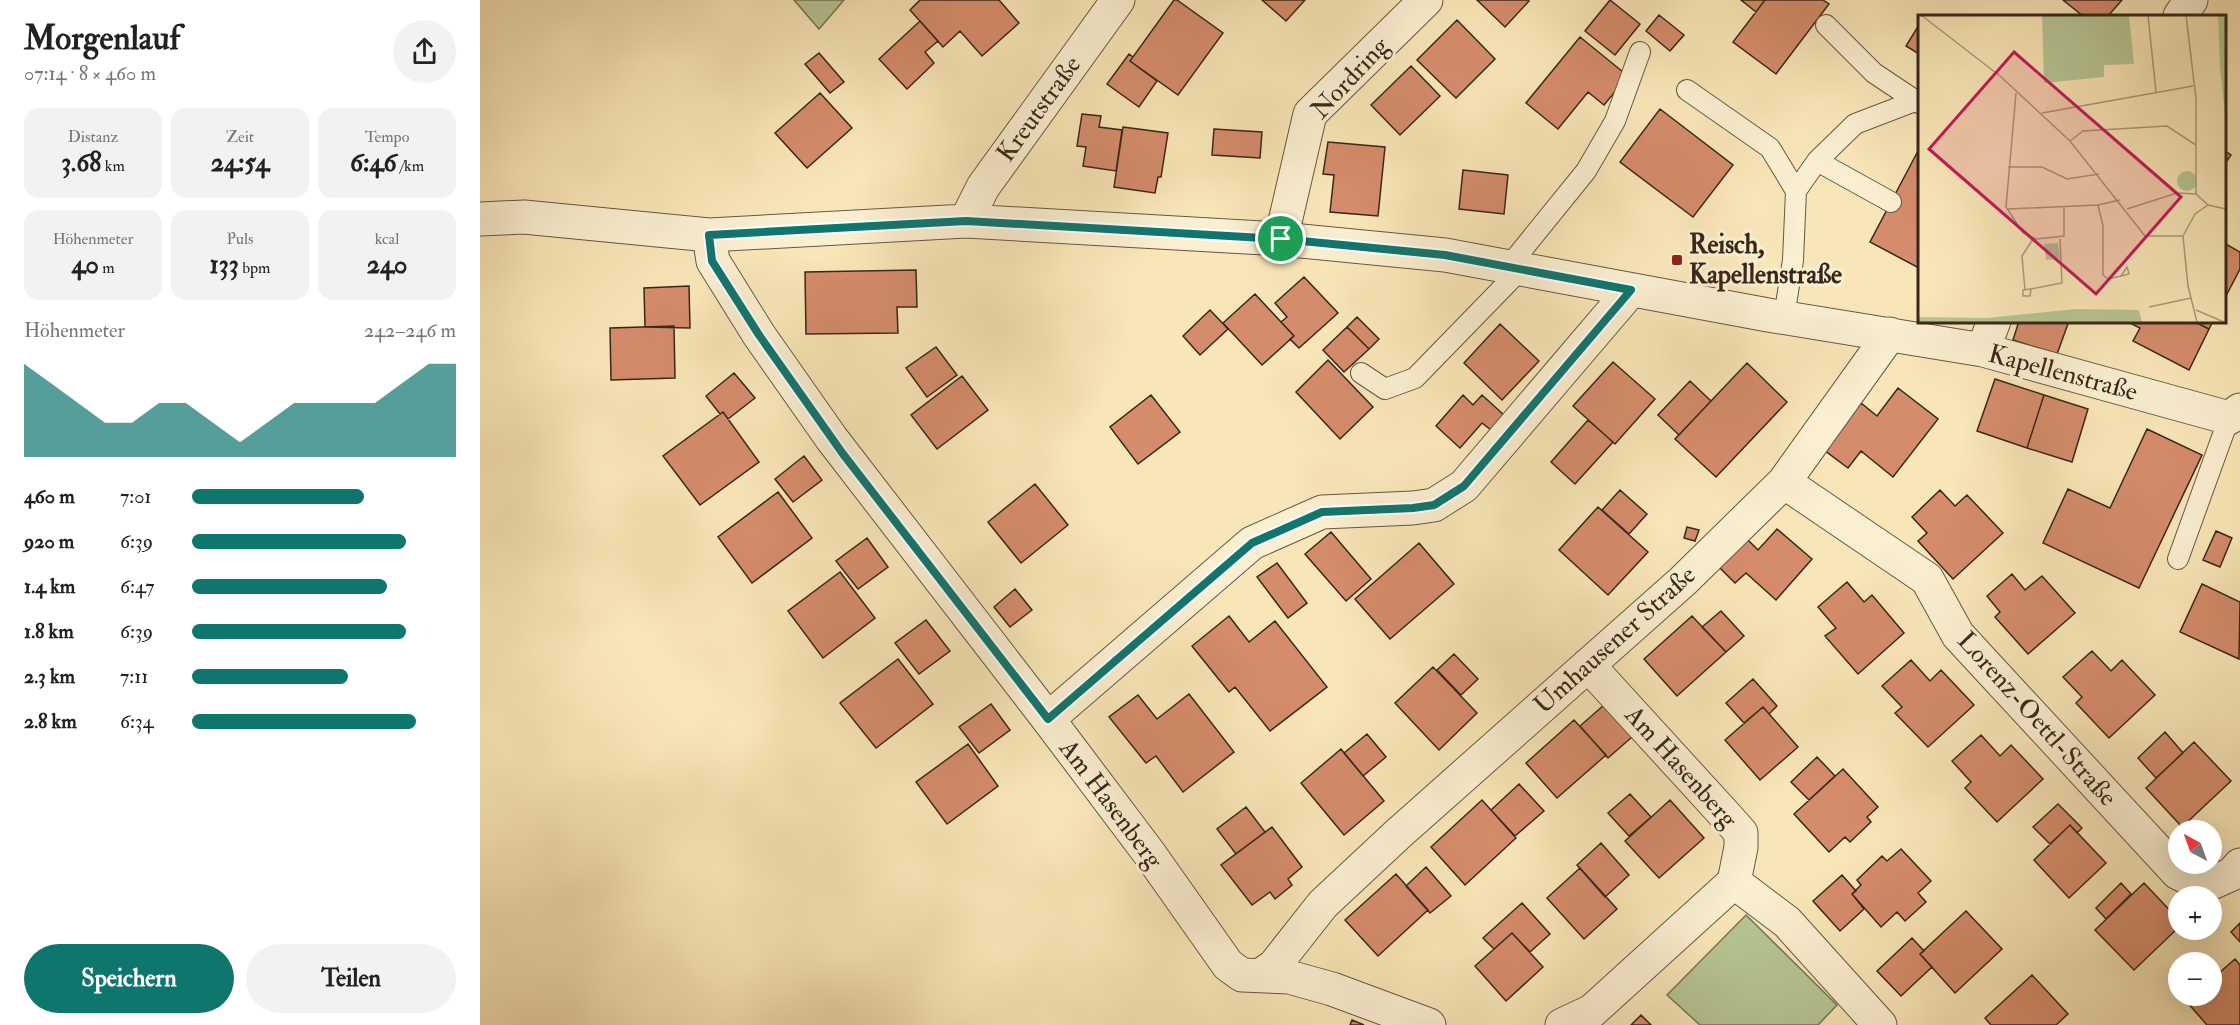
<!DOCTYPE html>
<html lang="de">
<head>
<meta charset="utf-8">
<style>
  :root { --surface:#fff; --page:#f2f2f2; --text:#222; --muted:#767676; --accent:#0f766e }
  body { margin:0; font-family:"IM FELL Double Pica",serif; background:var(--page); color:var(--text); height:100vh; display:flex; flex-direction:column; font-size:22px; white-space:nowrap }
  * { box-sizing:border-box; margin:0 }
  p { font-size:20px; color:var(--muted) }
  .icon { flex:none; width:33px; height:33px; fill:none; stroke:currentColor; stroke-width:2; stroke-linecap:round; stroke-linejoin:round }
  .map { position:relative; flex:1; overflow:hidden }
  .drawer { display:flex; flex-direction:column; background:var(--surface); width:480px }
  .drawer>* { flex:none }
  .needle { width:39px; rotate:319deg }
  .buttons { position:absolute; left:1688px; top:820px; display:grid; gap:12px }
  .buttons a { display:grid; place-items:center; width:54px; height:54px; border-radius:50%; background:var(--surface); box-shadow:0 6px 24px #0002; font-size:30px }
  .pin { position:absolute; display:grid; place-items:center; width:51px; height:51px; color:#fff; margin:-26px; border:3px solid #fff; border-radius:50%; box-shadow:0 2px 6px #0007 }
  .round { display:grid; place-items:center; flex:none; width:63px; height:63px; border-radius:32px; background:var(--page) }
  .summary { display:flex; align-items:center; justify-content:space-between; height:102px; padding:0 24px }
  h1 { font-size:33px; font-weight:700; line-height:45px }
  .stats { display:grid; grid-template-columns:repeat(3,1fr); gap:9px; height:102px; padding:6px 24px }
  .stats div { display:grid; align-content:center; border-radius:15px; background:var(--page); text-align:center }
  .stats b { font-size:26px; font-weight:700 }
  .stats small { font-size:16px; font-weight:400 }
  .stats p { font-size:16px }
  .chart { height:168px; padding:12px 24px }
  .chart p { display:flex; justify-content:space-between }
  .chart svg { width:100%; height:108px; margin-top:6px; fill:var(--accent); opacity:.7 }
  .cta { display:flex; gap:12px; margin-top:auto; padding:12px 24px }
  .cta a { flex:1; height:69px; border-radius:36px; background:var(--accent); color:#fff; font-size:24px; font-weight:700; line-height:69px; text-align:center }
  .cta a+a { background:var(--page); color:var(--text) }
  ul { padding:0 24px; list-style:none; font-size:20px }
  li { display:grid; grid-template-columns:96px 72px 1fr; align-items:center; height:45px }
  li i { height:15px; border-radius:8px; background:var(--accent) }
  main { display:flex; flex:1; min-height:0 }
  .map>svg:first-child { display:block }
</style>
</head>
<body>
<main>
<section class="drawer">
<div class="summary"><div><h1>Morgenlauf</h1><p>07:14 · 8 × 460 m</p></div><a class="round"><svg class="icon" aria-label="share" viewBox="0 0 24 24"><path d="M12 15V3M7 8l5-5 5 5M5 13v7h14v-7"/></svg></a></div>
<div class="stats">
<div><p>Distanz</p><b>3.68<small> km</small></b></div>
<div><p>Zeit</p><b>24:54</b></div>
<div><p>Tempo</p><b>6:46<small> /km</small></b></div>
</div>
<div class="stats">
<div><p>Höhenmeter</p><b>40<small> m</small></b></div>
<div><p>Puls</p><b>133<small> bpm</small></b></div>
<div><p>kcal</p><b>240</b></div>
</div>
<div class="chart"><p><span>Höhenmeter</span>242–246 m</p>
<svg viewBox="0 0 160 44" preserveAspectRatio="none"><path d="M0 44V6L10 14L20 22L30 30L40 30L50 22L60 22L70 30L80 38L90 30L100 22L110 22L120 22L130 22L140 14L150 6L160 6V44z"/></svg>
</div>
<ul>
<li><b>460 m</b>7:01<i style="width:65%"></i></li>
<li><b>920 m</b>6:39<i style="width:81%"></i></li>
<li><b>1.4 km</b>6:47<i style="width:74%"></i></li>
<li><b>1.8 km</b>6:39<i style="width:81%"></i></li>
<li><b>2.3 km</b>7:11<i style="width:59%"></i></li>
<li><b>2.8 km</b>6:34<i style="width:85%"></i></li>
</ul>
<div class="cta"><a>Speichern</a><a>Teilen</a></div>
</section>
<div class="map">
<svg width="1760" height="1025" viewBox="0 0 1760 1025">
  <rect width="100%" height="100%" fill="#f9e6b8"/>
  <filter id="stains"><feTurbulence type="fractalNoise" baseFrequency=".00333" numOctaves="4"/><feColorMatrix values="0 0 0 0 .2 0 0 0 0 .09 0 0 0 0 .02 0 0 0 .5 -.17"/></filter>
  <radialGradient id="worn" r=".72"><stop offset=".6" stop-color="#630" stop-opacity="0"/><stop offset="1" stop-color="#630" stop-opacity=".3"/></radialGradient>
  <path fill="#b7c694" stroke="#777657" stroke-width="1.5" d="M 314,0 L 364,0 L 339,29 Z
    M 1266,915 L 1357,1005 L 1338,1025 L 1220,1025 L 1187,995 Z"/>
  <path fill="#d58c6c" stroke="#37271a" stroke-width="1.5" d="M 440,0 L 519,0 L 539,23 L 502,56 L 480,31 L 463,47 L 430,10 Z
    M 694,0 L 697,0 L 743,33 L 698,95 L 650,61 Z
    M 782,0 L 825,0 L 806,21 Z
    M 997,0 L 1048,0 L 1049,1 L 1025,27 Z
    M 1130,0 L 1160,24 L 1135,55 L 1105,31 Z
    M 1261,0 L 1285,0 L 1276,12 Z
    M 1285,0 L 1343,0 L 1349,4 L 1296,74 L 1253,42 Z
    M 1583,0 L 1642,0 L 1628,16 L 1603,16 Z
    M 1179,15 L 1204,35 L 1190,51 L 1166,31 Z
    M 977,20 L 1015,59 L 976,98 L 937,60 Z
    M 440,21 L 458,41 L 445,52 L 454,63 L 427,89 L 399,59 Z
    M 1439,25 L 1439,54 L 1426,46 Z
    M 1100,37 L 1148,76 L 1124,105 L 1108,92 L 1078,129 L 1046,103 Z
    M 339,53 L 364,82 L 350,93 L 325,64 Z
    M 649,54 L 653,57 L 650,61 L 677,81 L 659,107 L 627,84 Z
    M 931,66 L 960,96 L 920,135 L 891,105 Z
    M 340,93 L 372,128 L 327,168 L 295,133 Z
    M 1180,109 L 1253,165 L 1213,217 L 1140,162 Z
    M 602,114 L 621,116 L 619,127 L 642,130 L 636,171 L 603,166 L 606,147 L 597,146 Z
    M 643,127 L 688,133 L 681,177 L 678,177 L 675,193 L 634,187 Z
    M 734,129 L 782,132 L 780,158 L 732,155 Z
    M 848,142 L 905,147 L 898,216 L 850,212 L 854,175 L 843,174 Z
    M 1439,149 L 1439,268 L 1390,242 Z
    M 1744,150 L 1751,155 L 1744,165 Z
    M 983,170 L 1028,175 L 1024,214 L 979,209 Z
    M 1744,243 L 1760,252 L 1760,269 L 1747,294 L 1744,292 Z
    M 436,270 L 437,307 L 417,307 L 418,333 L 326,334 L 325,272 Z
    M 824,277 L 858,313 L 819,348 L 810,339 L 814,336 L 801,322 L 807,317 L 795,303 Z
    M 209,286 L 210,328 L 165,327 L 164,288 Z
    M 775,294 L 814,336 L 782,365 L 743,323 Z
    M 730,310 L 748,329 L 720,355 L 703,336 Z
    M 877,317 L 899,339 L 889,349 L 867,327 Z
    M 1539,321 L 1589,321 L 1577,354 L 1533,340 Z
    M 1646,321 L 1713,321 L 1729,329 L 1709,370 L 1653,341 L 1660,328 Z
    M 1713,321 L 1733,321 L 1729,329 Z
    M 1020,324 L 1059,361 L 1022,400 L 984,363 Z
    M 194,326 L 195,378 L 131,380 L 130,328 Z
    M 867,327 L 889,349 L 864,372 L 843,350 Z
    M 456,347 L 477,375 L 447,397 L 426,368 Z
    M 848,360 L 893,407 L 860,439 L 816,392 Z
    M 1133,362 L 1175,399 L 1135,444 L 1093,406 Z
    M 1267,363 L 1307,402 L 1236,477 L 1195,439 Z
    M 254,373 L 275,398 L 248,419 L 243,412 L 240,414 L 226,396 Z
    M 482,376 L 508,410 L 457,449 L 431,415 Z
    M 1515,379 L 1564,395 L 1547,448 L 1497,431 Z
    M 1210,381 L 1231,401 L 1199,435 L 1178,415 Z
    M 1418,388 L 1458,419 L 1413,477 L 1381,451 L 1368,468 L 1344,450 L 1381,403 L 1397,416 Z
    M 671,395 L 700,432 L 658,464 L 630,427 Z
    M 983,395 L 993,405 L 1002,395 L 1024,415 L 1011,430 L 1002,423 L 980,448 L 956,426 Z
    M 1564,395 L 1608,409 L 1592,462 L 1547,448 Z
    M 243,412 L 279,462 L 220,505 L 183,456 Z
    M 1108,420 L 1133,442 L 1095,484 L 1071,462 Z
    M 1667,429 L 1722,455 L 1659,588 L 1563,543 L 1588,489 L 1630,508 Z
    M 324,456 L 342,480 L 313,502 L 295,479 Z
    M 555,484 L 588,525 L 541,563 L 508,522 Z
    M 1140,490 L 1167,514 L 1149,534 L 1122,510 Z
    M 1460,490 L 1475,506 L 1487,495 L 1523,533 L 1473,579 L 1438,541 L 1447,533 L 1432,517 Z
    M 298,492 L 332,538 L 272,583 L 238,537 Z
    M 1118,507 L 1168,552 L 1128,595 L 1079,550 Z
    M 1207,527 L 1219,530 L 1215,541 L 1204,538 Z
    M 1297,529 L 1332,559 L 1296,600 L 1266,573 L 1255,583 L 1238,566 L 1267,539 L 1278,550 Z
    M 1736,531 L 1752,538 L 1740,567 L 1723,560 Z
    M 851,532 L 891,579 L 866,601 L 825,554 Z
    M 387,538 L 408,567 L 378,589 L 356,561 Z
    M 939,543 L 974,584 L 910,639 L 875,599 Z
    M 797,563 L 827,603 L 808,618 L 777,577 Z
    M 360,572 L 395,618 L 343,658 L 308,611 Z
    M 1532,574 L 1545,590 L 1562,576 L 1595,613 L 1548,654 L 1515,617 L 1520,612 L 1507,596 Z
    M 1367,582 L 1384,602 L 1392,595 L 1424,633 L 1378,674 L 1345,636 L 1356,628 L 1338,607 Z
    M 1722,584 L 1760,602 L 1759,659 L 1700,632 Z
    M 535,589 L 552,610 L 530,627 L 514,607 Z
    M 1241,611 L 1264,636 L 1246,652 L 1222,627 Z
    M 749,616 L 769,642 L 795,621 L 847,687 L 790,731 L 755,687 L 749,692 L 712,646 Z
    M 1212,616 L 1246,652 L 1197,696 L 1164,659 Z
    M 446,620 L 470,651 L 439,674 L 415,643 Z
    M 1612,651 L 1631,671 L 1642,660 L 1675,695 L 1629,738 L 1596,703 L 1602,697 L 1583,677 Z
    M 974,654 L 998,679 L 981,695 L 957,670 Z
    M 418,659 L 453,704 L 396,748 L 360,703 Z
    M 1431,660 L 1450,681 L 1461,670 L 1494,705 L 1448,747 L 1415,713 L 1422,707 L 1402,686 Z
    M 953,667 L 997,713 L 959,750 L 915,703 Z
    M 1273,679 L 1297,706 L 1289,714 L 1283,707 L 1264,723 L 1246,703 Z
    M 709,694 L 754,752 L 703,792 L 676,756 L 666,763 L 629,717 L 658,695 L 677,719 Z
    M 511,704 L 530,730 L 499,753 L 479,727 Z
    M 1124,705 L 1152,737 L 1128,758 L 1100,726 Z
    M 1283,707 L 1318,747 L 1280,780 L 1245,740 Z
    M 1094,720 L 1126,755 L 1077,798 L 1046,763 Z
    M 1685,732 L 1703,753 L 1676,778 L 1658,758 Z
    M 887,734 L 906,757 L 883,776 L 864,753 Z
    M 1501,735 L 1520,756 L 1531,745 L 1563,779 L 1517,822 L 1485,788 L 1491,782 L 1472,761 Z
    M 1714,742 L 1751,781 L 1702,827 L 1666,788 Z
    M 488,744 L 518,786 L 467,824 L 436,782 Z
    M 861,749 L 904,801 L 864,835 L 821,783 Z
    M 1337,757 L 1355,776 L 1329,800 L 1311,782 Z
    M 1363,769 L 1398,807 L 1387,817 L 1391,822 L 1370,842 L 1365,837 L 1349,852 L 1314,814 Z
    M 1039,784 L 1064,811 L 1035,836 L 1011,810 Z
    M 1150,794 L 1171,817 L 1149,836 L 1128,813 Z
    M 1002,800 L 1036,838 L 985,885 L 951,847 Z
    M 1190,800 L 1224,838 L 1179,878 L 1145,841 Z
    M 1578,804 L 1602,828 L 1597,833 L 1590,825 L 1570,844 L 1553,827 Z
    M 766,807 L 785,832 L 756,854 L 737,829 Z
    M 1590,825 L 1626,863 L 1589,898 L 1554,860 Z
    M 792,827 L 822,867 L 808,879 L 812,885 L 795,899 L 790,892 L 772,905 L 741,865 Z
    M 1121,843 L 1149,875 L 1125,897 L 1097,865 Z
    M 1421,849 L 1451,881 L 1438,893 L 1446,902 L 1425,921 L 1417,912 L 1401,927 L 1372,894 L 1381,885 L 1377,880 L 1402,856 L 1407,861 Z
    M 946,867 L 971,896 L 950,913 L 926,886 Z
    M 1100,868 L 1137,909 L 1104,939 L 1067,898 Z
    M 916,874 L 948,910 L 898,956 L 865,920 Z
    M 1362,875 L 1376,891 L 1372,894 L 1384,909 L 1360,931 L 1333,901 Z
    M 1641,883 L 1651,894 L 1626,919 L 1616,908 Z
    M 1664,883 L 1698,919 L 1698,928 L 1654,970 L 1615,930 Z
    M 1042,903 L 1070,934 L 1050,952 L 1032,933 L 1014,949 L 1003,938 Z
    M 1486,911 L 1522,949 L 1475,993 L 1440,954 Z
    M 1760,923 L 1760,942 L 1751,932 Z
    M 1032,933 L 1063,967 L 1026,1001 L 995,966 Z
    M 1432,938 L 1444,951 L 1440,954 L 1452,967 L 1421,996 L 1397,971 Z
    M 1755,959 L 1760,965 L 1760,1025 L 1727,1025 L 1707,1002 L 1714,996 L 1731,996 L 1731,980 Z
    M 1552,975 L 1588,1014 L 1576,1025 L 1511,1025 L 1505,1018 Z
    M 1161,1015 L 1171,1025 L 1151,1025 Z
    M 872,1020 L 884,1025 L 870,1025 Z"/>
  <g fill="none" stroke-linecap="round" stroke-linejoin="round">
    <g stroke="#685742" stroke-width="22">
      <path id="service" d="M 1346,25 L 1394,73 L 1439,103
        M 1207,90 L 1290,148 L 1316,191 L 1313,260 L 1304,317
        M 1337,161 L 1411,202
        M 1316,191 L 1337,161 L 1375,124 L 1435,101
        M 1029,266 L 1106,171 L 1135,121 L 1160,52
        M 881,373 L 905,389 L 935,378 L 1042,268
        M 1698,559 L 1749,418"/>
    </g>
    <g stroke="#685742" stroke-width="35">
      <path id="minor" d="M 1700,16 L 1711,0
        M 0,219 L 44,217 L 229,235 L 486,221 L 801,239 L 965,255 L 1288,315 L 1503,350 L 1749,418 L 1760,410
        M 486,221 L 503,187 L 638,0
        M 229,235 L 233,261 L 279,335 L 352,439 L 568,719 L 669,853 L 748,965 L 762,975 L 809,977 L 852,989 L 949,1025
        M 801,239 L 830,114 L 946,0
        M 1503,350 L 1514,321
        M 1304,482 L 1447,579 L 1478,635 L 1698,873 L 1725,886 L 1752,874 L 1760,865
        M 568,719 L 772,543 L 842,512 L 933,508 L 954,505 L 984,486 L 1151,290
        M 1254,882 L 1307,922 L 1400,1025
        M 781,975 L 794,966 L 843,904 L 918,834 L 1203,581 L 1304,482 L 1410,334
        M 1082,1025 L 1112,1011 L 1254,882 L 1261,847 L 1261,833 L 1246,816 L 1108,665"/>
    </g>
    <use href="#service" stroke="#fbefd1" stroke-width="20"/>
    <use href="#minor" stroke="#fbefd1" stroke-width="33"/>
  </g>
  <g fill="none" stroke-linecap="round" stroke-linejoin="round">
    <g stroke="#fff" stroke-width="12">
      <path id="route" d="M 486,221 L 801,239 L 965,255 L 1151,290 L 984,486 L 954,505 L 933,508 L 842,512 L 772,543 L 568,719 L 363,454 L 279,335 L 232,261 L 229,235 Z"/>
    </g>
    <use href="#route" stroke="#0f766e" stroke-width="8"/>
  </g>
  <rect fill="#8f2418" stroke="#fbefd1" stroke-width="2" x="1191" y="254" width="12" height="12" rx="3"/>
  <g text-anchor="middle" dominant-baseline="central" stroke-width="6" stroke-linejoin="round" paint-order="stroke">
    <g font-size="26" fill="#37271a" stroke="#fbefd1">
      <text transform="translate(870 78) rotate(-47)">Nordring</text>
      <text transform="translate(559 109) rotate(-54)">Kreutstraße</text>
      <text transform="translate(1583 373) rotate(15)">Kapellenstraße</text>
      <text transform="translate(1135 640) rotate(-42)">Umhausener Straße</text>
      <text transform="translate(1557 719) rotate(48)">Lorenz-Oettl-Straße</text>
      <text transform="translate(1201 767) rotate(48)">Am Hasenberg</text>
      <text transform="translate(631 804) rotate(53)">Am Hasenberg</text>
    </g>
    <g font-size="26" font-weight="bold" fill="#37271a" stroke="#fbefd1" text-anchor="start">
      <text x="1209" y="245">Reisch,<tspan x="1209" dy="30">Kapellenstraße</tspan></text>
    </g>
  </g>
  <g transform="translate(1438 15)">
    <rect width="308" height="308" fill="#f9e6b8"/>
    <path d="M 124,0 L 211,0 L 216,49 L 186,50 L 186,62 L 126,68 ZM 300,0 L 307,0 L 307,100 L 302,52 ZM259 166a10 10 0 1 1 20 0a10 10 0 1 1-20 0ZM 140,228 L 142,244 L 128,245 L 126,229 ZM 158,294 L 221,295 L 224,307 L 0,307 L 0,302 L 69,303 Z" fill="#b7c694"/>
    <path fill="none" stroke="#ab9a79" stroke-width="1.5" d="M 3,0 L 82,61 L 152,126 L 227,221 L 265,221M 230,0 L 238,77M 268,0 L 278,84 L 278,179M 98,78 L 88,192 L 105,218 L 118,224 L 146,221 L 146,191M 124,98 L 275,71M 152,126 L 165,116 L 249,111 L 278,130M 90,152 L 124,152 L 149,164 L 181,159M 180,190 L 185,211 L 185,260 L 190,264 L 203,261 L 209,252 L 211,259 L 203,261M 90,194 L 180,190 L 202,185M 209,194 L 259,178 L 278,179 L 290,190 L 308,194M 265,221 L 270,271 L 279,307M 265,221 L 277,199 L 290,190M 113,274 L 105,275 L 105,281 L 112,281 L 113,274 L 144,268 L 142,224M 107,275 L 104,241 L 115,224M 231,292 L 273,283M 278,295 L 306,307"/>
    <path fill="#c2185b" fill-opacity="0.15" stroke="#c2185b" stroke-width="3" d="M 96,37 L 263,182 L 178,279 L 11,134 Z"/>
    <rect width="308" height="308" fill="none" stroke="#37271a" stroke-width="3"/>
  </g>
  <rect width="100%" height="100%" filter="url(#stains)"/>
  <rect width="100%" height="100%" fill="url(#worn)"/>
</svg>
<div class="buttons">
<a><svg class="needle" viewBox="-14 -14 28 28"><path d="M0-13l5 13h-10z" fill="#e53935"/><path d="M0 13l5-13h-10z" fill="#767676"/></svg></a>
<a>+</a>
<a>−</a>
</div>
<div class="pin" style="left:801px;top:239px;background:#1e9e55"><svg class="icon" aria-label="arrive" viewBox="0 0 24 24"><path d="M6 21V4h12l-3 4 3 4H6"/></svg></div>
</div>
</main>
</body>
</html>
